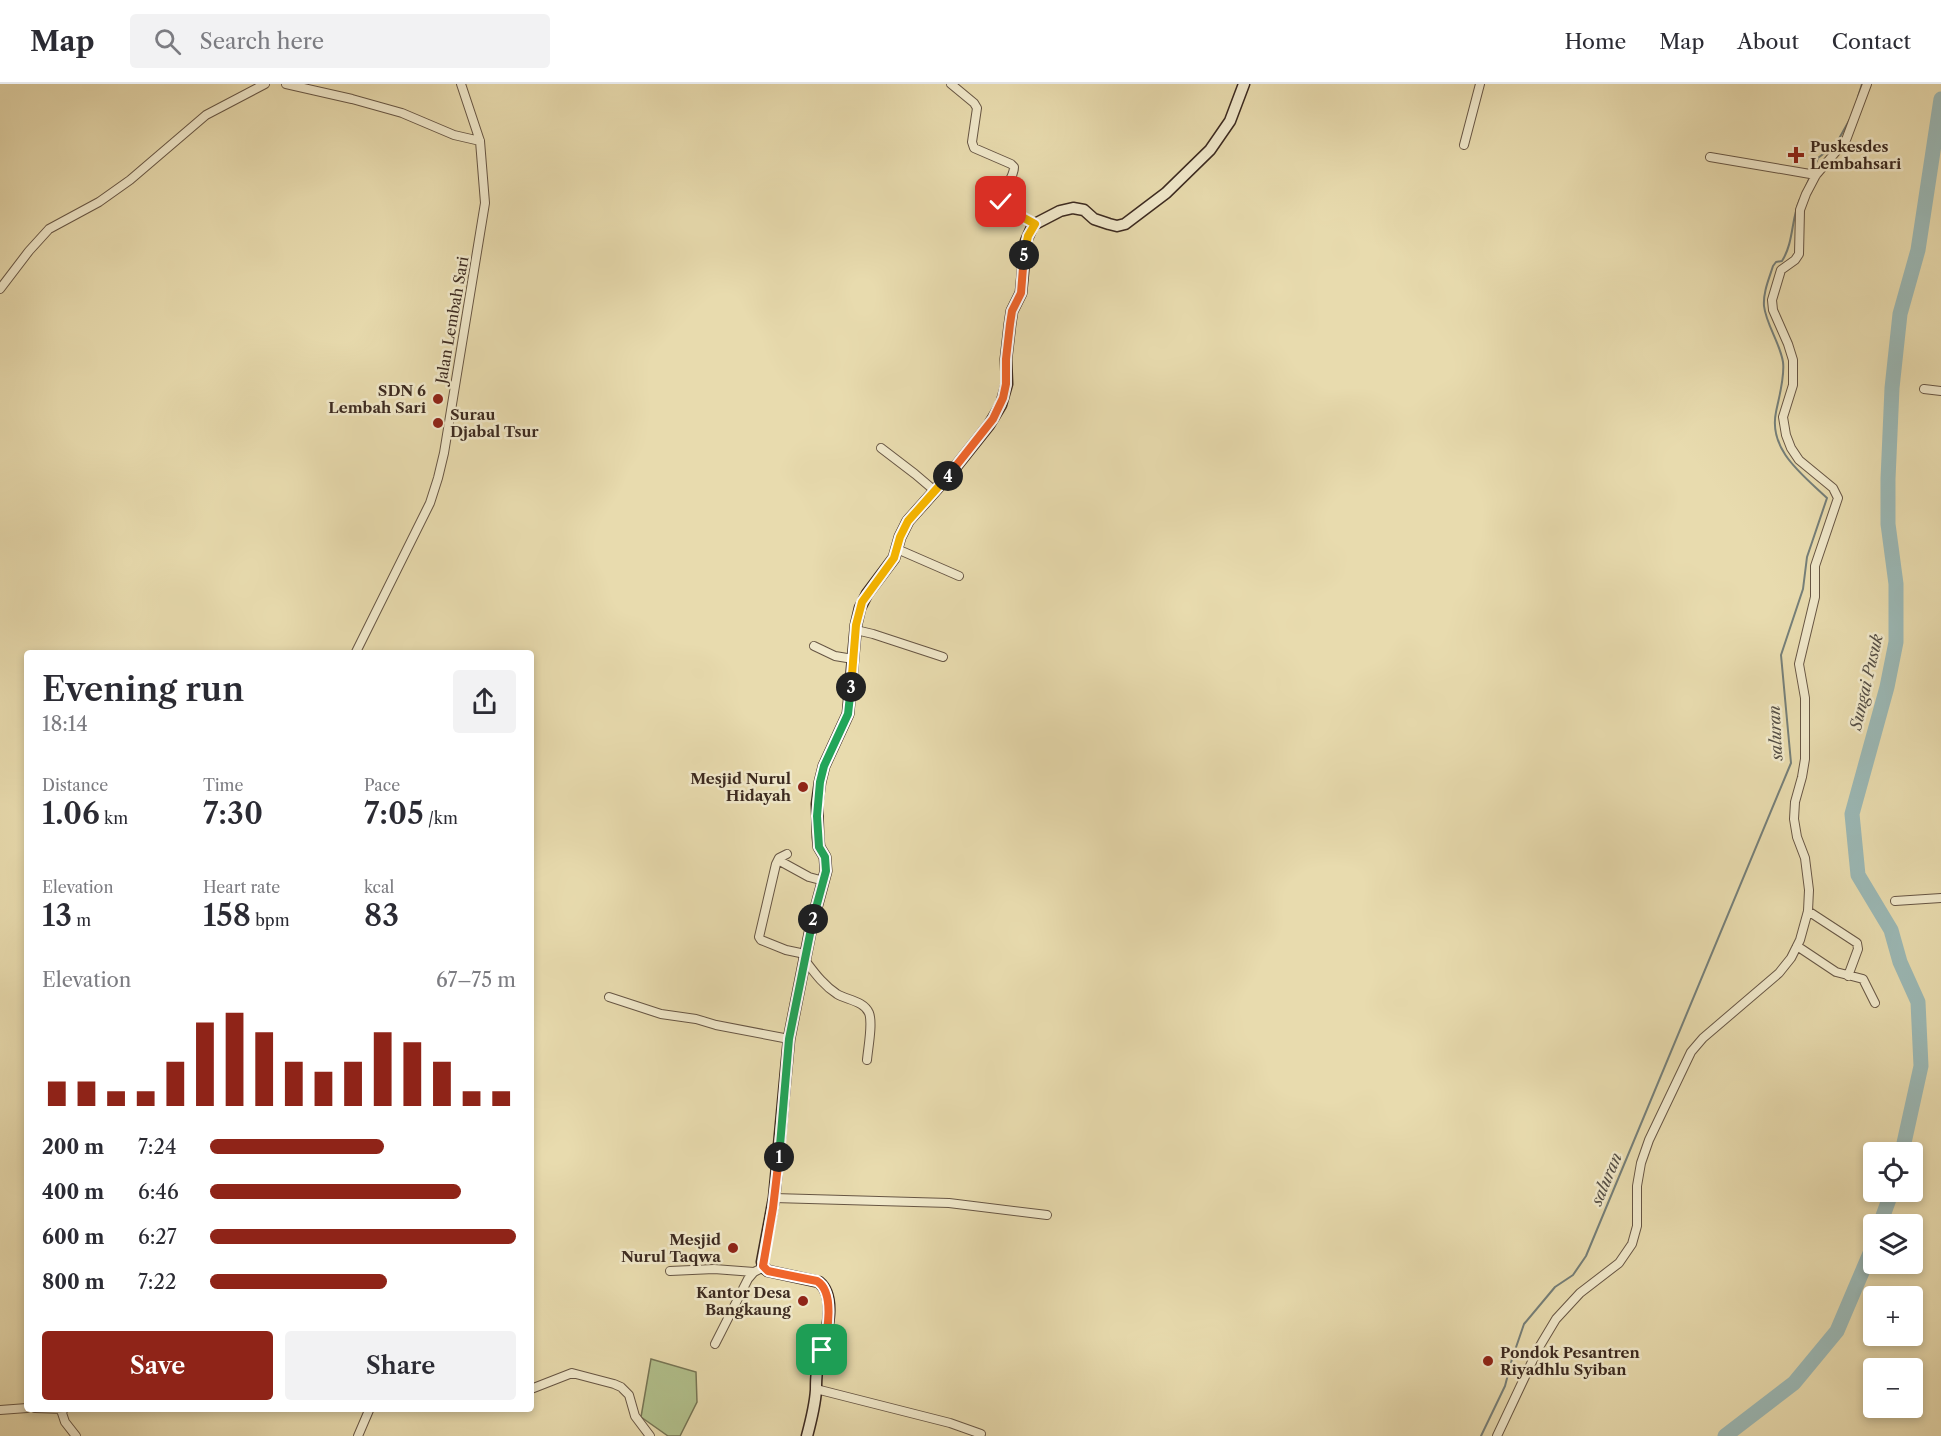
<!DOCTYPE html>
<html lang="en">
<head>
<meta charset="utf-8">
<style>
  :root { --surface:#fff; --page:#f2f2f3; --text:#2b2b33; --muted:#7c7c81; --line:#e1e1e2; --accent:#8f2418 }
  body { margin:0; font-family:"Libre Caslon Text",serif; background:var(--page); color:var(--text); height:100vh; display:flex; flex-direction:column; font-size:22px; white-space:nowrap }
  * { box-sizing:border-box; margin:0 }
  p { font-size:20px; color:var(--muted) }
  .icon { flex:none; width:33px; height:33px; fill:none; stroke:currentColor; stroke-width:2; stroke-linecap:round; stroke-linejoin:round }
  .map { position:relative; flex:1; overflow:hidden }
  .drawer { position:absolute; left:24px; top:566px; width:510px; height:762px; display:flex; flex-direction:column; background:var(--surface); border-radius:6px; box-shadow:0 3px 9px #0003 }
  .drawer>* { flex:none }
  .buttons { position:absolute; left:1863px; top:1058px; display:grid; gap:12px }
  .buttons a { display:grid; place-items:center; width:60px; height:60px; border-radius:6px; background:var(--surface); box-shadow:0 3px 9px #0003; font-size:30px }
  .pin { position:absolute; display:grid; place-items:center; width:51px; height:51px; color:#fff; margin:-26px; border-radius:12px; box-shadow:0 3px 9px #0006 }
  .km { position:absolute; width:30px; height:30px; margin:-15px; border-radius:50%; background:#222; color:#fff; font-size:16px; line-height:30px; text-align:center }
  .round { display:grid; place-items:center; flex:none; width:63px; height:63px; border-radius:6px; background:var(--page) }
  .summary { display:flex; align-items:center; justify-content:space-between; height:102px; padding:0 18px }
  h1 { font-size:33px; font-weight:600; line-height:45px }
  .stats { display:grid; grid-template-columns:repeat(3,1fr); gap:9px; height:102px; padding:6px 18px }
  .stats div { display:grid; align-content:center }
  .stats b { font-size:30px; font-weight:600 }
  .stats small { font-size:16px; font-weight:400 }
  .stats p { font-size:16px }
  .chart { height:168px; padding:12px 18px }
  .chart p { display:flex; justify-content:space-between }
  .chart svg { width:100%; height:108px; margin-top:6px; stroke:var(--accent); stroke-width:6 }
  .action { display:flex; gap:12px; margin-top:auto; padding:12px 18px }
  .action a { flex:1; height:69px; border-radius:6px; background:var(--accent); color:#fff; font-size:24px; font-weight:600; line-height:69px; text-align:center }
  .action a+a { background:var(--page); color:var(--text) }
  ul { padding:0 18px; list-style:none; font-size:20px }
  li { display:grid; grid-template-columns:96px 72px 1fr; align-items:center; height:45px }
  li i { height:15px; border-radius:8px; background:var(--accent) }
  header { display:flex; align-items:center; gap:36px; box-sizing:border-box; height:84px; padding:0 30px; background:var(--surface); border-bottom:2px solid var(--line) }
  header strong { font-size:28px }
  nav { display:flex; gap:33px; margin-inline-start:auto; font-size:21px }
  .search { width:420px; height:54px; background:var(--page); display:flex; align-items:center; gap:15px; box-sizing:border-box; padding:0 21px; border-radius:6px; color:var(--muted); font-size:22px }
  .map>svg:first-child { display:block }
</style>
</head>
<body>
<header>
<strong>Map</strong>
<div class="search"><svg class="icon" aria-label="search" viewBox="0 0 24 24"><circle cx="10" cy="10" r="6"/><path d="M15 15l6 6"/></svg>Search here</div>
<nav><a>Home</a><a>Map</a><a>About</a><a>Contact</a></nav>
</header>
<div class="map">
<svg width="1941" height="1352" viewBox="0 0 1941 1352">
  <rect width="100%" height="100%" fill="#e8dbae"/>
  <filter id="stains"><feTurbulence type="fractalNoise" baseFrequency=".00333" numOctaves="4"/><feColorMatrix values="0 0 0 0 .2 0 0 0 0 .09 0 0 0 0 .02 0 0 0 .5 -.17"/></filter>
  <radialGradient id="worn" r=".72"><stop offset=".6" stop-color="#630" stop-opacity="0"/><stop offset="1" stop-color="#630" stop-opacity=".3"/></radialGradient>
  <path fill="#b2c18d" stroke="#777656" stroke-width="1.5" d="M 651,1275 L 696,1288 L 697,1318 L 680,1352 L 668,1352 L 641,1333 Z"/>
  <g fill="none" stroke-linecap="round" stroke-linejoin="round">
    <path stroke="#757f79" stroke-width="2" d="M 1858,13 L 1862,0
      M 1812,88 L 1818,74 L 1836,60 L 1850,35
      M 1805,105 L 1810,93
      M 1481,1352 L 1505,1302 L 1512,1275 L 1524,1240 L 1555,1203 L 1573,1191 L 1586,1172 L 1791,679 L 1781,571 L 1803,505 L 1807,473 L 1827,414 C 1803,391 1768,366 1776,328 C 1779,313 1785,293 1783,278 C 1780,259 1766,240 1764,222 C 1763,208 1769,195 1773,182 L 1776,178 L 1782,177 C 1794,158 1791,135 1800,115"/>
    <path stroke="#9bb8b5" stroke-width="15" d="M 1902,1068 L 1921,982 L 1918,918 L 1900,878 L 1891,846 L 1858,791 L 1852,730 L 1887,603 L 1896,558 L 1896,500 L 1888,440 L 1888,395 L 1892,304 L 1900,230 L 1918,166 L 1941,15
      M 1880,1140 L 1892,1107
      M 1725,1352 L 1794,1299 L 1837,1247 L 1874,1160"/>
    <g stroke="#675644" stroke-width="10">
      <path id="street" d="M 286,0 L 352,15 L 402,29 L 454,51 L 480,57
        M 951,0 L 974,19 L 977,24 L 972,58 L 974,64 L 1011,80 L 1014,83 C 1014,97 998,107 1002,121 L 1035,140
        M 1464,61 L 1480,0
        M 1710,73 L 1816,91
        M 0,205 L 29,167 L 49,145 L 99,118 L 130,96 L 206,31 L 265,0
        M 1924,305 L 1941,307
        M 881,364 L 915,390 L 935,407
        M 897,465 L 959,492
        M 856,546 L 873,550 L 943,573
        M 814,562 L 835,572 L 853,575
        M 356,568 L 430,419 L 438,394 L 444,369 L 485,119 L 480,57 L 461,0
        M 787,770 L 779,774 L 776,780 L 759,853 L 761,856 L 786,866 L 805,870
        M 778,776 L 809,793 L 824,797
        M 1895,817 L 1941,814
        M 1808,827 L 1857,859 L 1858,865 L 1848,892
        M 1797,862 L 1836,888 L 1863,895 L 1875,919
        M 804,875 C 814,888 823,901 837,910 C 847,916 864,917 869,929 C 873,939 868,964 867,976
        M 609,913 L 661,930 L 696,935 L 716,941 L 789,955
        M 774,1114 L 949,1119 L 1047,1131
        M 670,1187 L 714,1185 L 754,1188
        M 715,1260 L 748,1195 L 754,1188 L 764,1183
        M 531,1305 L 572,1289 L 614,1300 L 621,1303 L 629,1311 L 635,1332 L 650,1352
        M 816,1305 L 950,1339 L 981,1350
        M 35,1324 L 64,1325
        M 0,1326 L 27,1324
        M 61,1326 L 65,1338 L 76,1352
        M 358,1352 L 370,1324
        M 1497,1352 L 1538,1265 L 1556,1235 L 1580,1209 L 1619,1179 L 1632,1160 L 1637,1142 L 1637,1102 L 1641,1079 L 1649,1056 L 1691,968 L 1703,954 L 1779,889 L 1791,874 L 1800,856 L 1808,827 L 1809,806 L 1805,774 L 1797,753 L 1794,735 L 1795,718 L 1802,693 L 1805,675 L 1805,614 L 1799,580 L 1815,513 L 1815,482 L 1838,414 L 1833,404 L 1799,376 L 1791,364 L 1786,351 L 1783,333 L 1793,301 L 1793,276 L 1788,260 L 1773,226 L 1772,216 L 1781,186 L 1795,176 L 1799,170 L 1800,126 L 1806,110 L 1816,91 L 1846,56 L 1867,0"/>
    </g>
    <g stroke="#3c2a20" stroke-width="13">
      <path id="secondary" d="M 807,1352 C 811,1337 815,1322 816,1306 C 816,1300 816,1294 817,1287 C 821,1265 841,1216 819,1198 L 768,1187 L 764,1184 L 762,1178 L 774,1114 L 789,955 L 812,839 L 826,787 L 825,773 L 819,763 L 818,753 L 817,720 L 820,698 L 824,682 L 848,630 L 856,541 L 860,524 L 867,510 L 894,474 L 900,453 L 908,437 L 950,390 L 989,341 L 1001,321 L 1007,300 L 1006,275 L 1010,240 L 1012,227 L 1021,209 L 1026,157 L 1033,141 L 1060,127 L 1073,124 L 1084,126 L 1094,135 L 1109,140 L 1117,142 L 1125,140 L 1166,109 L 1210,66 L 1230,37 L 1244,0"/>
    </g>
    <use href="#street" stroke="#f0e8ca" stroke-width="8"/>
    <use href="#secondary" stroke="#f0e8ca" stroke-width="10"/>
  </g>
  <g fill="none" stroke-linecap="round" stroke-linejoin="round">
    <g stroke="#fff" stroke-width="12">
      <path id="split-1" d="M 779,1073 L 773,1124 L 763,1182 L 768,1187 L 817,1197 C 835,1208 828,1249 822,1266"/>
    </g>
    <g stroke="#fff" stroke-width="12">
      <path id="split-2" d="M 779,1073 L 789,955 L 813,835"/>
    </g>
    <g stroke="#fff" stroke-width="12">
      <path id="split-3" d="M 813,835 L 826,787 L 825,773 L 819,763 L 817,732 L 820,698 L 824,682 L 848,630 L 851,603"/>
    </g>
    <g stroke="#fff" stroke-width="12">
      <path id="split-4" d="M 851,603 L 856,541 L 862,518 L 894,474 L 900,453 L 908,437 L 948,392"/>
    </g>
    <g stroke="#fff" stroke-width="12">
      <path id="split-5" d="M 948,392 L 993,335 L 1003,314 L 1006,300 L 1006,275 L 1010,240 L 1012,227 L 1021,209 L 1024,171"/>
    </g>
    <g stroke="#fff" stroke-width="12">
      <path id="split-6" d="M 1001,118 L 1004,123 L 1035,140 L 1028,152 L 1024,171"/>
    </g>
    <use href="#split-1" stroke="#f0652b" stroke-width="8"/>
    <use href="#split-2" stroke="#22a559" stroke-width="8"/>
    <use href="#split-3" stroke="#22a559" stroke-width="8"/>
    <use href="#split-4" stroke="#f5b400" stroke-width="8"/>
    <use href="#split-5" stroke="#f0652b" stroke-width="8"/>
    <use href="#split-6" stroke="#f5b400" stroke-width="8"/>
  </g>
  <g fill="#8f2418" stroke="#f0e8ca" stroke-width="2">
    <path d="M1793 62h6v6h6v6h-6v6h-6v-6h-6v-6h6z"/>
    <circle cx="438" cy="315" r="6"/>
    <circle cx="438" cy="339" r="6"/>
    <circle cx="803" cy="703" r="6"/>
    <circle cx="733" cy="1164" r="6"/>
    <circle cx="803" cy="1217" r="6"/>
    <circle cx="1488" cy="1277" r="6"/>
  </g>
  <g text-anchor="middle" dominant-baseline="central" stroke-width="5" stroke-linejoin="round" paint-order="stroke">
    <g font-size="15" font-weight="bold" fill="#3c2a20" stroke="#f0e8ca" text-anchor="end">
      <text x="1810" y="62" text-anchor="start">Puskesdes<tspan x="1810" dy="17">Lembahsari</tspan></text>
      <text x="426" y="306">SDN 6<tspan x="426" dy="17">Lembah Sari</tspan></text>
      <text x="450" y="330" text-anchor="start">Surau<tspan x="450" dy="17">Djabal Tsur</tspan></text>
      <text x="791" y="694">Mesjid Nurul<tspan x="791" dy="17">Hidayah</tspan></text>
      <text x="721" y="1155">Mesjid<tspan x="721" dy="17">Nurul Taqwa</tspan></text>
      <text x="791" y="1208">Kantor Desa<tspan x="791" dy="17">Bangkaung</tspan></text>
      <text x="1500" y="1268" text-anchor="start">Pondok Pesantren<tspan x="1500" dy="17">Riyadhlu Syiban</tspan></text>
    </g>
    <g font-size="15" fill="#3c2a20" stroke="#f0e8ca">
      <text transform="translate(452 236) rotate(-80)">Jalan Lembah Sari</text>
    </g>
    <g font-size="16" font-style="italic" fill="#544e45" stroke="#f0e8ca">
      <text transform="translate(1866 598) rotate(-77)">Sungai Pusuk</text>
      <text transform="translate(1775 649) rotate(-93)">saluran</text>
      <text transform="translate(1606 1095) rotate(-67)">saluran</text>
    </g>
  </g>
  <rect width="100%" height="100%" filter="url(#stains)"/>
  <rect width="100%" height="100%" fill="url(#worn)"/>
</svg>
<div class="buttons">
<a><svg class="icon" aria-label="locate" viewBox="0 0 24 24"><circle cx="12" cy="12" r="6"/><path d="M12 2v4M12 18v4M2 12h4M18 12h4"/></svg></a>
<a><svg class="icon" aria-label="layers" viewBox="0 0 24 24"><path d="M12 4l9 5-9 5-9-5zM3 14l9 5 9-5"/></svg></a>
<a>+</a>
<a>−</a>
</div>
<div class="pin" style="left:822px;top:1266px;background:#1e9e55"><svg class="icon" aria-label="arrive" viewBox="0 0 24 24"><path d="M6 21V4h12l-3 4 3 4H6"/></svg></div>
<div class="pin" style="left:1001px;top:118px;background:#d93025"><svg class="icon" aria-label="check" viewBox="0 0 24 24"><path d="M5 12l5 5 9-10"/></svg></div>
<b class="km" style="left:779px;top:1073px">1</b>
<b class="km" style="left:813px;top:835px">2</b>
<b class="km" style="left:851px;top:603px">3</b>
<b class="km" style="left:948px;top:392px">4</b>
<b class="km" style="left:1024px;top:171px">5</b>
<section class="drawer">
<div class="summary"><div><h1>Evening run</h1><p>18:14</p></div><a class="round"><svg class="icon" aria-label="share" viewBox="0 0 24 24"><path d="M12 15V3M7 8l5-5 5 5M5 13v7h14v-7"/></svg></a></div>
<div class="stats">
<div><p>Distance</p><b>1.06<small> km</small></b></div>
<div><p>Time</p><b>7:30</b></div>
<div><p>Pace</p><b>7:05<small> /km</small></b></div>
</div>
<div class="stats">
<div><p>Elevation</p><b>13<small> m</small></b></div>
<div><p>Heart rate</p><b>158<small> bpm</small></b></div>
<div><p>kcal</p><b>83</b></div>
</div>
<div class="chart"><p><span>Elevation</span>67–75 m</p>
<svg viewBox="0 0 160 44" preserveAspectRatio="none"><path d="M5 44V34M15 44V34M25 44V38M35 44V38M45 44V26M55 44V10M65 44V6M75 44V14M85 44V26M95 44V30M105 44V26M115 44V14M125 44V18M135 44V26M145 44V38M155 44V38"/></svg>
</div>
<ul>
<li><b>200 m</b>7:24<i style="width:57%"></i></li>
<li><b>400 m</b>6:46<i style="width:82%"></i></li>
<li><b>600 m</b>6:27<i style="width:100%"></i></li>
<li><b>800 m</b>7:22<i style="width:58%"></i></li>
</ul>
<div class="action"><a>Save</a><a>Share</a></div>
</section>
</div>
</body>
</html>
